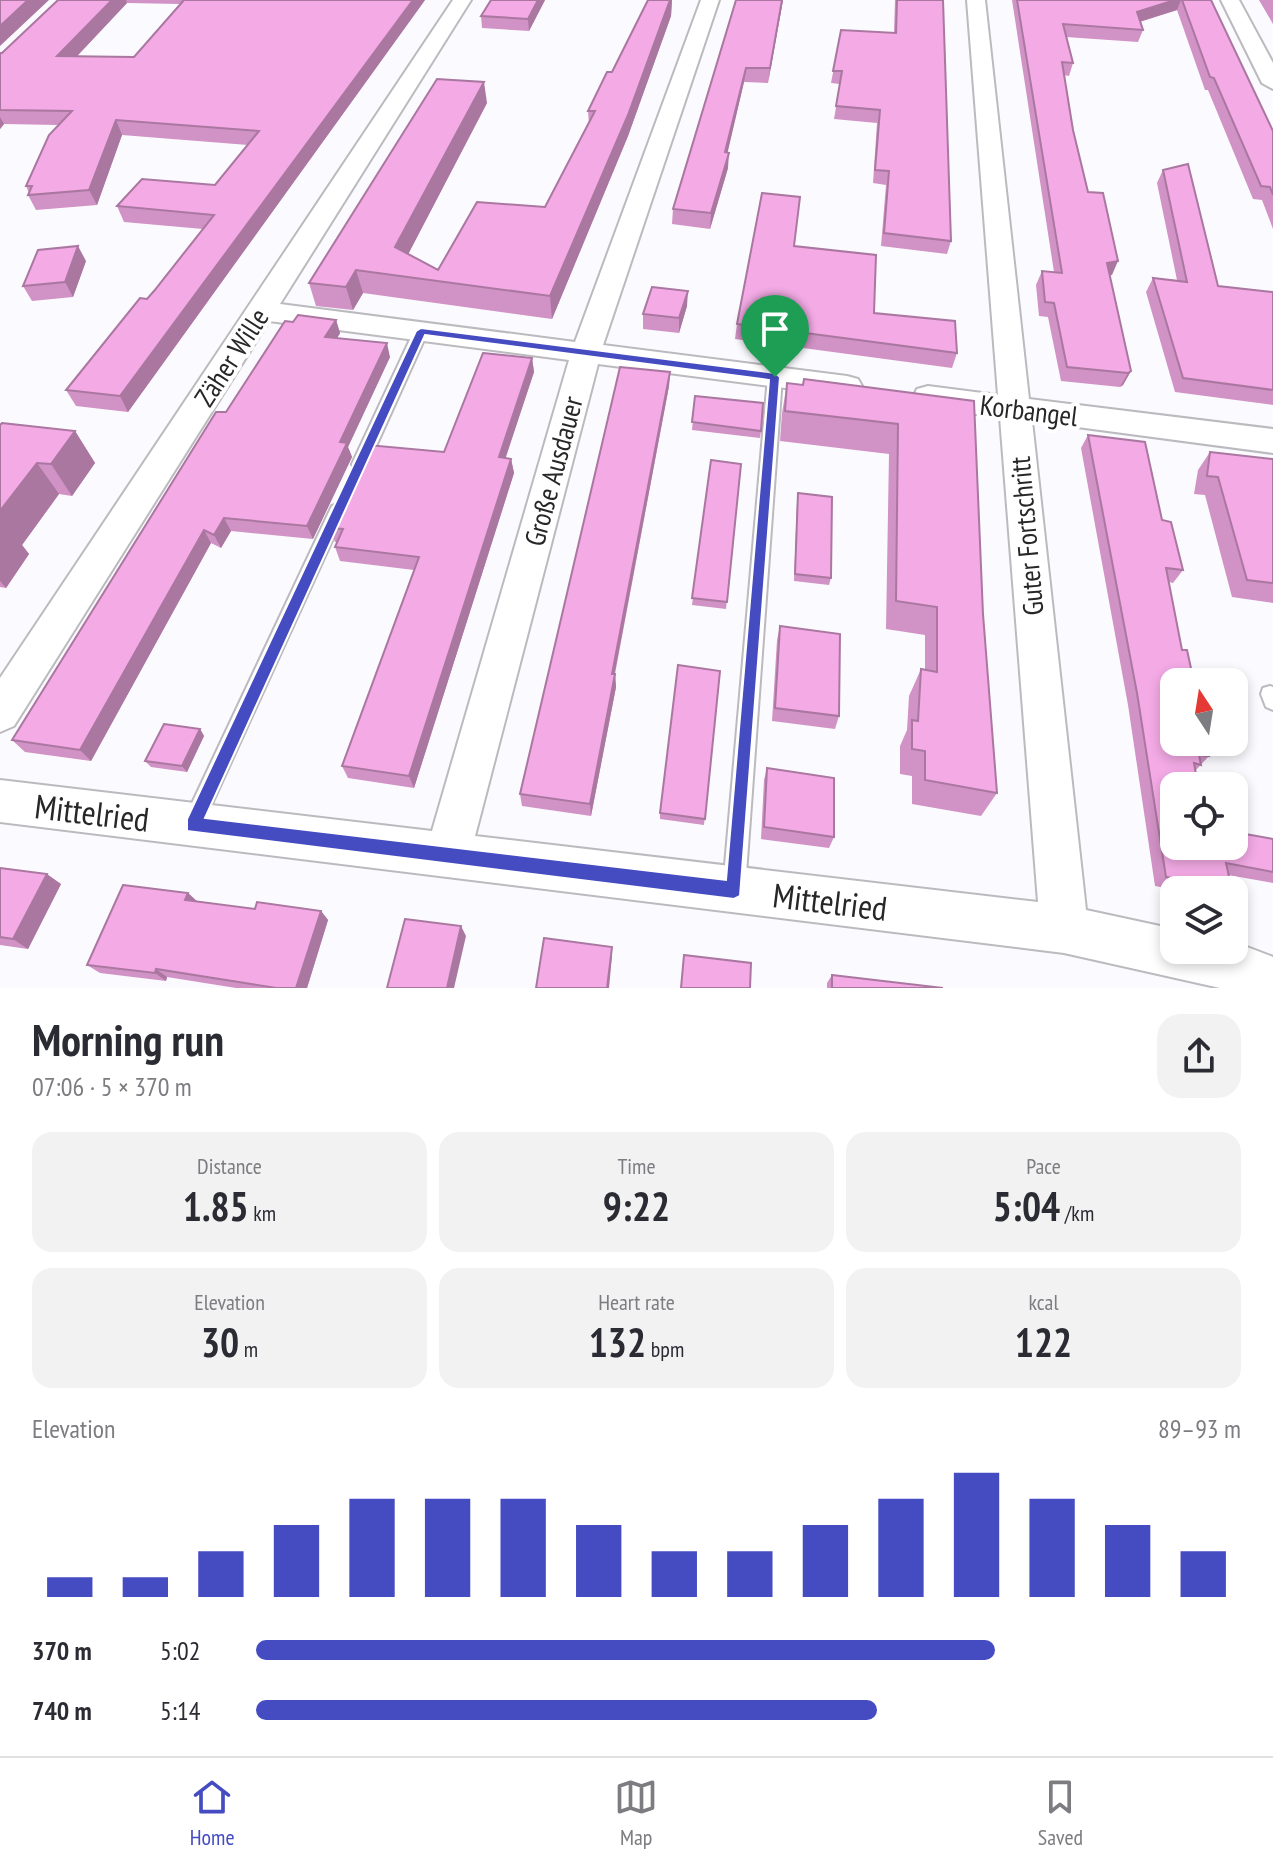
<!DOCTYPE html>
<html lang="en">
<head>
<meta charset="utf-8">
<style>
  :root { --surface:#fff; --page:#f2f2f3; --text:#2b2b33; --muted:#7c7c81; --line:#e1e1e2; --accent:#454bc0 }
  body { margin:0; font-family:"PT Sans Narrow",sans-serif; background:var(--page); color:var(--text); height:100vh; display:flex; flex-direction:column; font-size:30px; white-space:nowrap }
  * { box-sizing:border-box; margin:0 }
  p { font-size:26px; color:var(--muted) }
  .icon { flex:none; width:44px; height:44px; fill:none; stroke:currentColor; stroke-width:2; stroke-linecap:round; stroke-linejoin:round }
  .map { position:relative; height:988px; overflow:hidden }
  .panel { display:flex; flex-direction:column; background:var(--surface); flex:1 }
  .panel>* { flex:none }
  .needle { width:52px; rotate:348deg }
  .buttons { position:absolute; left:1160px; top:668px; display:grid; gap:16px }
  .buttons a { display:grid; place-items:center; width:88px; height:88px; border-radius:16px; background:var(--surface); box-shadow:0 4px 12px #0003; font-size:40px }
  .pin { position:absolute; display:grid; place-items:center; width:68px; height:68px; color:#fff; margin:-82px -34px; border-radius:50% 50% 50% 0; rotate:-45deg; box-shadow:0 0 8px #0007 }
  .pin .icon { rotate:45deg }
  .round { display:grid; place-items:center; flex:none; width:84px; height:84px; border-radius:24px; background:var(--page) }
  .headline { display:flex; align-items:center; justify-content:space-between; height:136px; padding:0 32px }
  h1 { font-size:44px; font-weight:700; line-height:60px }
  .metrics { display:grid; grid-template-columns:repeat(3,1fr); gap:12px; height:136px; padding:8px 32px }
  .metrics div { display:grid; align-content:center; border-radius:20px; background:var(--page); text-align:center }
  .metrics b { font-size:40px; font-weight:700 }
  .metrics small { font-size:22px; font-weight:400 }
  .metrics p { font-size:22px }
  .chart { height:224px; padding:16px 32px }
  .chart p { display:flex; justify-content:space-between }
  .chart svg { width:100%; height:144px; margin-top:8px; stroke:var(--accent); stroke-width:6 }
  ul { padding:0 32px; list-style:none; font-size:26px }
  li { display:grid; grid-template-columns:128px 96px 1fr; align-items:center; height:60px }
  li i { height:20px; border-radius:10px; background:var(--accent) }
  .tab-bar { display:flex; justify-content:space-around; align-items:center; height:112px; border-top:2px solid var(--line); background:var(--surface); font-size:22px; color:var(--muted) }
  .tab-bar a { display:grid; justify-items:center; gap:4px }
  .tab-bar .current { color:var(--accent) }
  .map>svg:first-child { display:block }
</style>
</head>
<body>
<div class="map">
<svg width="1273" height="988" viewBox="0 0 1273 988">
  <rect width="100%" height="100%" fill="#fbfafe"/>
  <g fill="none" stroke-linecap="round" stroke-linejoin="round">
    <g stroke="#bbbabe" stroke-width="4">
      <path id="lane" d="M 421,327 L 428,331 L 368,464 L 360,470 L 354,468 L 352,464 L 414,331 Z
        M 775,372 L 782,377 L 745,888 L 742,896 L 734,899 L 726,896 L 723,888 L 768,377 Z
        M 338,504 L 344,506 L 346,510 L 200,830 L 193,833 L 186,830 L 183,823 L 186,816 L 330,510 L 332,506 Z
        M 1270,686 L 1273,687 L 1273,710 L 1266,707 L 1261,694 L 1263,688 Z"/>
    </g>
    <g stroke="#bbbabe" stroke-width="4">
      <path id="street" d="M 453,0 L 471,0 L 280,304 L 575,342 L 701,0 L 719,0 L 603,345 L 847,376 L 858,379 L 862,386 L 858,393 L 847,396 L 598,364 L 475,836 L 1038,902 L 1000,417 L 928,408 L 917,405 L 913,397 L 917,389 L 928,386 L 998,395 L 967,0 L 985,0 L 1029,399 L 1273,429 L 1273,453 L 1032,421 L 1086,910 L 1174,929 L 1174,950 L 1234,950 L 1234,942 L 1273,957 L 1273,988 L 1220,988 L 1064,953 L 0,822 L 0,780 L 432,831 L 569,360 L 269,321 L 14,726 L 0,732 L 0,678 Z
        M 1221,0 L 1239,0 L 1273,63 L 1273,89 L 1262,83 Z"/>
    </g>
    <use href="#lane" fill="#fff" fill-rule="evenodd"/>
    <use href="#street" fill="#fff" fill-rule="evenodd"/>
  </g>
  <path fill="#d192c5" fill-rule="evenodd" d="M 58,0 L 425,0 L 128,412 L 76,406 L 66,390 L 154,291 L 203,229 L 124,222 L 117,206 L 215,185 L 248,145 L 122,135 L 97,205 L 36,210 L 28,195 L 29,193 L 26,186 L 58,125 L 4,124 L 0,129 L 0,53 L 2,53 ZM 127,3 L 180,4 L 134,57 L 77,56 Z
    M 491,0 L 545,0 L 529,31 L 482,28 L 481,16 Z
    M 648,0 L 672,0 L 671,16 L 628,136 L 552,319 L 363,293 L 353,310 L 316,306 L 309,283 L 487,103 L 408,254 L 438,270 L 545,207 L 589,124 L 588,111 L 612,72 Z
    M 783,0 L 768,83 L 744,82 L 727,153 L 728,168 L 710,229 L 672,224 L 673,209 L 735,8 Z
    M 895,0 L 943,0 L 951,241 L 947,254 L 881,246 L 886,185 L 873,183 L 877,123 L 834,119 L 840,84 L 831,83 L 841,30 L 894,33 Z
    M 1012,0 L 1211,0 L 1273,131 L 1273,229 L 1262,200 L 1253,199 L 1208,90 L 1205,90 L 1177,10 L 1140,22 L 1143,30 L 1138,42 L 1066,37 L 1073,63 L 1069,76 L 1064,75 L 1073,130 L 1088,192 L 1112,275 L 1110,275 L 1131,371 L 1123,385 L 1120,387 L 1061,381 L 1048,317 L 1039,316 L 1036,285 L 1042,271 L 1054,272 Z
    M 1259,0 L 1273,0 L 1273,24 Z
    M 1163,170 L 1218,286 L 1273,292 L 1273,405 L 1175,392 L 1146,292 L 1153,278 L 1177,280 L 1157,183 Z
    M 794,246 L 874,313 L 957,353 L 952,368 L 735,339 L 737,324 Z
    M 86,261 L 73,297 L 32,301 L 23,286 Z
    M 687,306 L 679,333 L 643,329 L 643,314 Z
    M 336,320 L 340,333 L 337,338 L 390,357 L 348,447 L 352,457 L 313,539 L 231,531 L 221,548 L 211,543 L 91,761 L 25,752 L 12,740 L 226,412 L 293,322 Z
    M 532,358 L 534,372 L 505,458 L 511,459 L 514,473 L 414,788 L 348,778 L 342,766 L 414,570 L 340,561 L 335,547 L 337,542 L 335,542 L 330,528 L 444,452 Z
    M 670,372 L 669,386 L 615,674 L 616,687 L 591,816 L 522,806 L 520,794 Z
    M 787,383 L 974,401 L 983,614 L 997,793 L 981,816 L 912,804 L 912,776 L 900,774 L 900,746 L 907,730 L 909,696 L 921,669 L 925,670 L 925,635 L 886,629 L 889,454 L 780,441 L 782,413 Z
    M 695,396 L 761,431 L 760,438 L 692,430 Z
    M 0,425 L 75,431 L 95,463 L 72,496 L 59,494 L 22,545 L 29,554 L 6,588 L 0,587 Z
    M 1088,435 L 1162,520 L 1183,570 L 1173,583 L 1169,582 L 1182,650 L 1209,756 L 1195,771 L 1174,846 L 1273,839 L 1273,883 L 1228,875 L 1232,890 L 1176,890 L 1155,886 L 1128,705 L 1081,448 Z
    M 1210,452 L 1273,459 L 1273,603 L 1232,597 L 1205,495 L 1194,494 L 1198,470 Z
    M 711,460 L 741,464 L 726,609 L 692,605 Z
    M 798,493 L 831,578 L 829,585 L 794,581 L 797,501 Z
    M 780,626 L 839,716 L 835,729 L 772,721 L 777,640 Z
    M 720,671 L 704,825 L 660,819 L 660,813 Z
    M 200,729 L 204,736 L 187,772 L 151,767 L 145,761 Z
    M 767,768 L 834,837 L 829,848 L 761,839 L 764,780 Z
    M 0,868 L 61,884 L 28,949 L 0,945 Z
    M 188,893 L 196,901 L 255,909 L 321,911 L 328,920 L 307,988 L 236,988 L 167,977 L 166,981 L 100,973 L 87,965 Z
    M 832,975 L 943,988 L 827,988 L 827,983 Z"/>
  <path fill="#aa77a0" d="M 28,0 L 49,0 L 0,46 L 0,26 Z
    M 112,0 L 126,0 L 127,3 L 64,70 L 57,56 Z
    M 413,0 L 425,0 L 128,412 L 120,396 Z
    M 538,0 L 545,0 L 529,31 L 528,19 Z
    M 670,0 L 672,0 L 671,16 L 628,136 L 552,319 L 550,296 Z
    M 782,0 L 783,0 L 768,83 L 770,68 Z
    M 1175,0 L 1181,0 L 1177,10 L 1132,24 L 1137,12 Z
    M 746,68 L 744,82 L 724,168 L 725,152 Z
    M 484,82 L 487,103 L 400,270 L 395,247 Z
    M 0,117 L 4,124 L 0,129 Z
    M 116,120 L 122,135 L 97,205 L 89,190 Z
    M 729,153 L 728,168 L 710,229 L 711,213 Z
    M 78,246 L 86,261 L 73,297 L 65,282 Z
    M 1118,261 L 1112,275 L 1101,277 L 1107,263 Z
    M 356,270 L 363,293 L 353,310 L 346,287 Z
    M 688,291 L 687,306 L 679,333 L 679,318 Z
    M 336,320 L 340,333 L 330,351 L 325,337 Z
    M 387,343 L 390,357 L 348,447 L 352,457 L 313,539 L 307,526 L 340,442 Z
    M 532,358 L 534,372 L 501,472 L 499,457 Z
    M 1131,371 L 1123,385 L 1120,387 L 1128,373 Z
    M 670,372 L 669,386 L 612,687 L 612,674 Z
    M 75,431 L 95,463 L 72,496 L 51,464 Z
    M 511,459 L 514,473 L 414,788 L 409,776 Z
    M 37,463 L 59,494 L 22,545 L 29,554 L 6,588 L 0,581 L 0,511 Z
    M 224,518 L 231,531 L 221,548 L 214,535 Z
    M 204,530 L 211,543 L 91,761 L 80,750 Z
    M 615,674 L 616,687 L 591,816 L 590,804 Z
    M 200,729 L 204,736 L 187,772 L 182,766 Z
    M 47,874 L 61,884 L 28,949 L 13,939 Z
    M 188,893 L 198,902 L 185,900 Z
    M 321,911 L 328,920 L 307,988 L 296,988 Z
    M 461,926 L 466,936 L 454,988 L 447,988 Z
    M 612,947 L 612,956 L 609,988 L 607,988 Z
    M 156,969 L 167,977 L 166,981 L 155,973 Z"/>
  <path fill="#f3aae5" stroke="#aa77a0" stroke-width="2" d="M 0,0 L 28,0 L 0,26 Z
    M 58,0 L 112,0 L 57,56 L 134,57 L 184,0 L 413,0 L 120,396 L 66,390 L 140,298 L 147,299 L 154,291 L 214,215 L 117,206 L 142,179 L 215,185 L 259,131 L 116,120 L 89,190 L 28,195 L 32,186 L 26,186 L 49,135 L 72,111 L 0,110 L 0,53 L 2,53 Z
    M 491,0 L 538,0 L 528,19 L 481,16 Z
    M 648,0 L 670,0 L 628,115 L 550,296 L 356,270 L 346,287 L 309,283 L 437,79 L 484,82 L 395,247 L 438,270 L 477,202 L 545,207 L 595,111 L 588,111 L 607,72 L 612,72 Z
    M 736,0 L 782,0 L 770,68 L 746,68 L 725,152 L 729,153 L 711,213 L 673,209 Z
    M 897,0 L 943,0 L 951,241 L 884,233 L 889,171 L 875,170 L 880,110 L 836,106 L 842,71 L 833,71 L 841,30 L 896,33 Z
    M 1017,0 L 1175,0 L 1137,12 L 1143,30 L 1063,24 L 1073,63 L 1062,62 L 1073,130 L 1088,192 L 1103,193 L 1118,261 L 1107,263 L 1131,371 L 1128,373 L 1067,367 L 1054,303 L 1045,302 L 1042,271 L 1062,273 Z
    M 1182,0 L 1211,0 L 1273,131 L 1273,195 L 1270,187 L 1261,186 L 1214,78 L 1210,77 Z
    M 1188,164 L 1218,286 L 1273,292 L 1273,390 L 1183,378 L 1153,278 L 1187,282 L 1163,170 Z
    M 762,193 L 800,197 L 794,246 L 876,255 L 874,313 L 955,321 L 957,353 L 737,324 Z
    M 78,246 L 65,282 L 23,286 L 38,250 Z
    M 652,287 L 688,291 L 679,318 L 643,314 Z
    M 298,315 L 336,320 L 325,337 L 387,343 L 340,442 L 347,443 L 307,526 L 224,518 L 214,535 L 204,530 L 80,750 L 12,740 L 216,412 L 226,412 L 285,321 L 293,322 Z
    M 483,353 L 532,358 L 499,457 L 511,459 L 409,776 L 342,766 L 419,557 L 335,547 L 343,529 L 330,528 L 368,445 L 444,452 Z
    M 620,367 L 670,372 L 612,674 L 615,674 L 590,804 L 520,794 Z
    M 804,379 L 974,401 L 983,614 L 997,793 L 925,780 L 925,751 L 912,749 L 912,720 L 918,721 L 921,669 L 937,672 L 937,607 L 896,601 L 898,424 L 785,411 L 787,383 L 803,385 Z
    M 695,396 L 763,403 L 761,431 L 692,422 Z
    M 2,423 L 75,431 L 51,464 L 37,463 L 0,511 L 0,425 Z
    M 1088,435 L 1145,442 L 1162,520 L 1171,522 L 1183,570 L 1166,568 L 1182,650 L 1187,650 L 1194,682 L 1174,682 L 1174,742 L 1206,742 L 1209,756 L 1199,755 L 1201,765 L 1194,763 L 1198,786 L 1174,786 L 1174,846 L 1234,846 L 1234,832 L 1273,839 L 1273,872 L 1226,863 L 1232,890 L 1201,890 L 1199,883 L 1166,877 L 1137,693 Z
    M 1210,452 L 1273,459 L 1273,583 L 1247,580 L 1218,477 L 1207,476 Z
    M 711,460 L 741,464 L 727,602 L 692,598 Z
    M 798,493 L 832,497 L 831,578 L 795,574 Z
    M 780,626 L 840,634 L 839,716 L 775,708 Z
    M 678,665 L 720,671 L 705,819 L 660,813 Z
    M 164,724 L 200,729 L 182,766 L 145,761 Z
    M 767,768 L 834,778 L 834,837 L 764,827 Z
    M 0,868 L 47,874 L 13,939 L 0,937 Z
    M 123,885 L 188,893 L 185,900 L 255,909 L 257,902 L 321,911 L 296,988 L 276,988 L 156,969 L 155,973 L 87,965 Z
    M 405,919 L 461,926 L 447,988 L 387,988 Z
    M 544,938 L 612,947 L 607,988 L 536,988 Z
    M 684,955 L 751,963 L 750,988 L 681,988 Z
    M 832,975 L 943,988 L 832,988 Z"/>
  <path fill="#454bc0" stroke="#fff" stroke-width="2" fill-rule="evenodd" d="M 421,328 L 775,373 L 780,377 L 740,896 L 734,899 L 187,831 L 187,819 L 416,331 ZM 425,335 L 769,380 L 726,880 L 205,818 Z"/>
  <g text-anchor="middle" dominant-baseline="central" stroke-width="8" stroke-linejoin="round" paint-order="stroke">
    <g font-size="28" fill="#272728" stroke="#fff">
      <text transform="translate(231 357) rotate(-57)">Zäher Wille</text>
      <text transform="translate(1029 410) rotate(7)">Korbangel</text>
      <text transform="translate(553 471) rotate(-75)">Große Ausdauer</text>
      <text transform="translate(1026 536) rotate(-95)">Guter Fortschritt</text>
    </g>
    <g font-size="34" fill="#272728" stroke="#fff">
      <text transform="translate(92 812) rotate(7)">Mittelried</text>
      <text transform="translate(830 901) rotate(7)">Mittelried</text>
    </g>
  </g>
</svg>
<div class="buttons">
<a><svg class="needle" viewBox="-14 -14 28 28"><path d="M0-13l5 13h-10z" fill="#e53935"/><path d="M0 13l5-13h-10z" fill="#7c7c81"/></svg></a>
<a><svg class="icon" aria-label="locate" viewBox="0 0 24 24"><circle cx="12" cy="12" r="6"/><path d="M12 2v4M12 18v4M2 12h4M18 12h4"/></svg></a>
<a><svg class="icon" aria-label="layers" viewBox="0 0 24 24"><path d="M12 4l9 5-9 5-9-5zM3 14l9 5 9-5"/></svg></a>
</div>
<div class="pin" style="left:775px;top:377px;background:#1e9e55"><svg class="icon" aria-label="arrive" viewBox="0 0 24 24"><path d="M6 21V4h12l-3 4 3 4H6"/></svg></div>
</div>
<section class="panel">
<div class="headline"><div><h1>Morning run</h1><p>07:06 · 5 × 370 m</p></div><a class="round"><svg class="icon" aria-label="share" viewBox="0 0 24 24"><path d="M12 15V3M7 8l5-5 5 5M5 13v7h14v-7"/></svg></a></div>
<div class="metrics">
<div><p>Distance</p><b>1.85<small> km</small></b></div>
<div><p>Time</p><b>9:22</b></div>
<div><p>Pace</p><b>5:04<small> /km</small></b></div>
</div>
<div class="metrics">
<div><p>Elevation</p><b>30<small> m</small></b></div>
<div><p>Heart rate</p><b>132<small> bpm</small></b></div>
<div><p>kcal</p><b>122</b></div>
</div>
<div class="chart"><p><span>Elevation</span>89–93 m</p>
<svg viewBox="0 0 160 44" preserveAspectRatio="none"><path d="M5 44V38M15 44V38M25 44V30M35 44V22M45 44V14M55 44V14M65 44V14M75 44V22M85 44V30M95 44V30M105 44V22M115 44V14M125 44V6M135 44V14M145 44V22M155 44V30"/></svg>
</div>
<ul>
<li><b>370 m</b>5:02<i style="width:75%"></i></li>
<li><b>740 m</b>5:14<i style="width:63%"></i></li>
</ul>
</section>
<nav class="tab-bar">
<a class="current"><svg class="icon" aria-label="home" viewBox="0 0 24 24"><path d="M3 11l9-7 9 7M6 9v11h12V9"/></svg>Home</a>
<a><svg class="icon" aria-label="map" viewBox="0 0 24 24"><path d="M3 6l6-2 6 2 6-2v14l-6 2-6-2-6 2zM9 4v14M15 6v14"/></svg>Map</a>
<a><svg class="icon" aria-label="saved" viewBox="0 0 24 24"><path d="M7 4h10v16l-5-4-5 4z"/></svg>Saved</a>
</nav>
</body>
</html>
